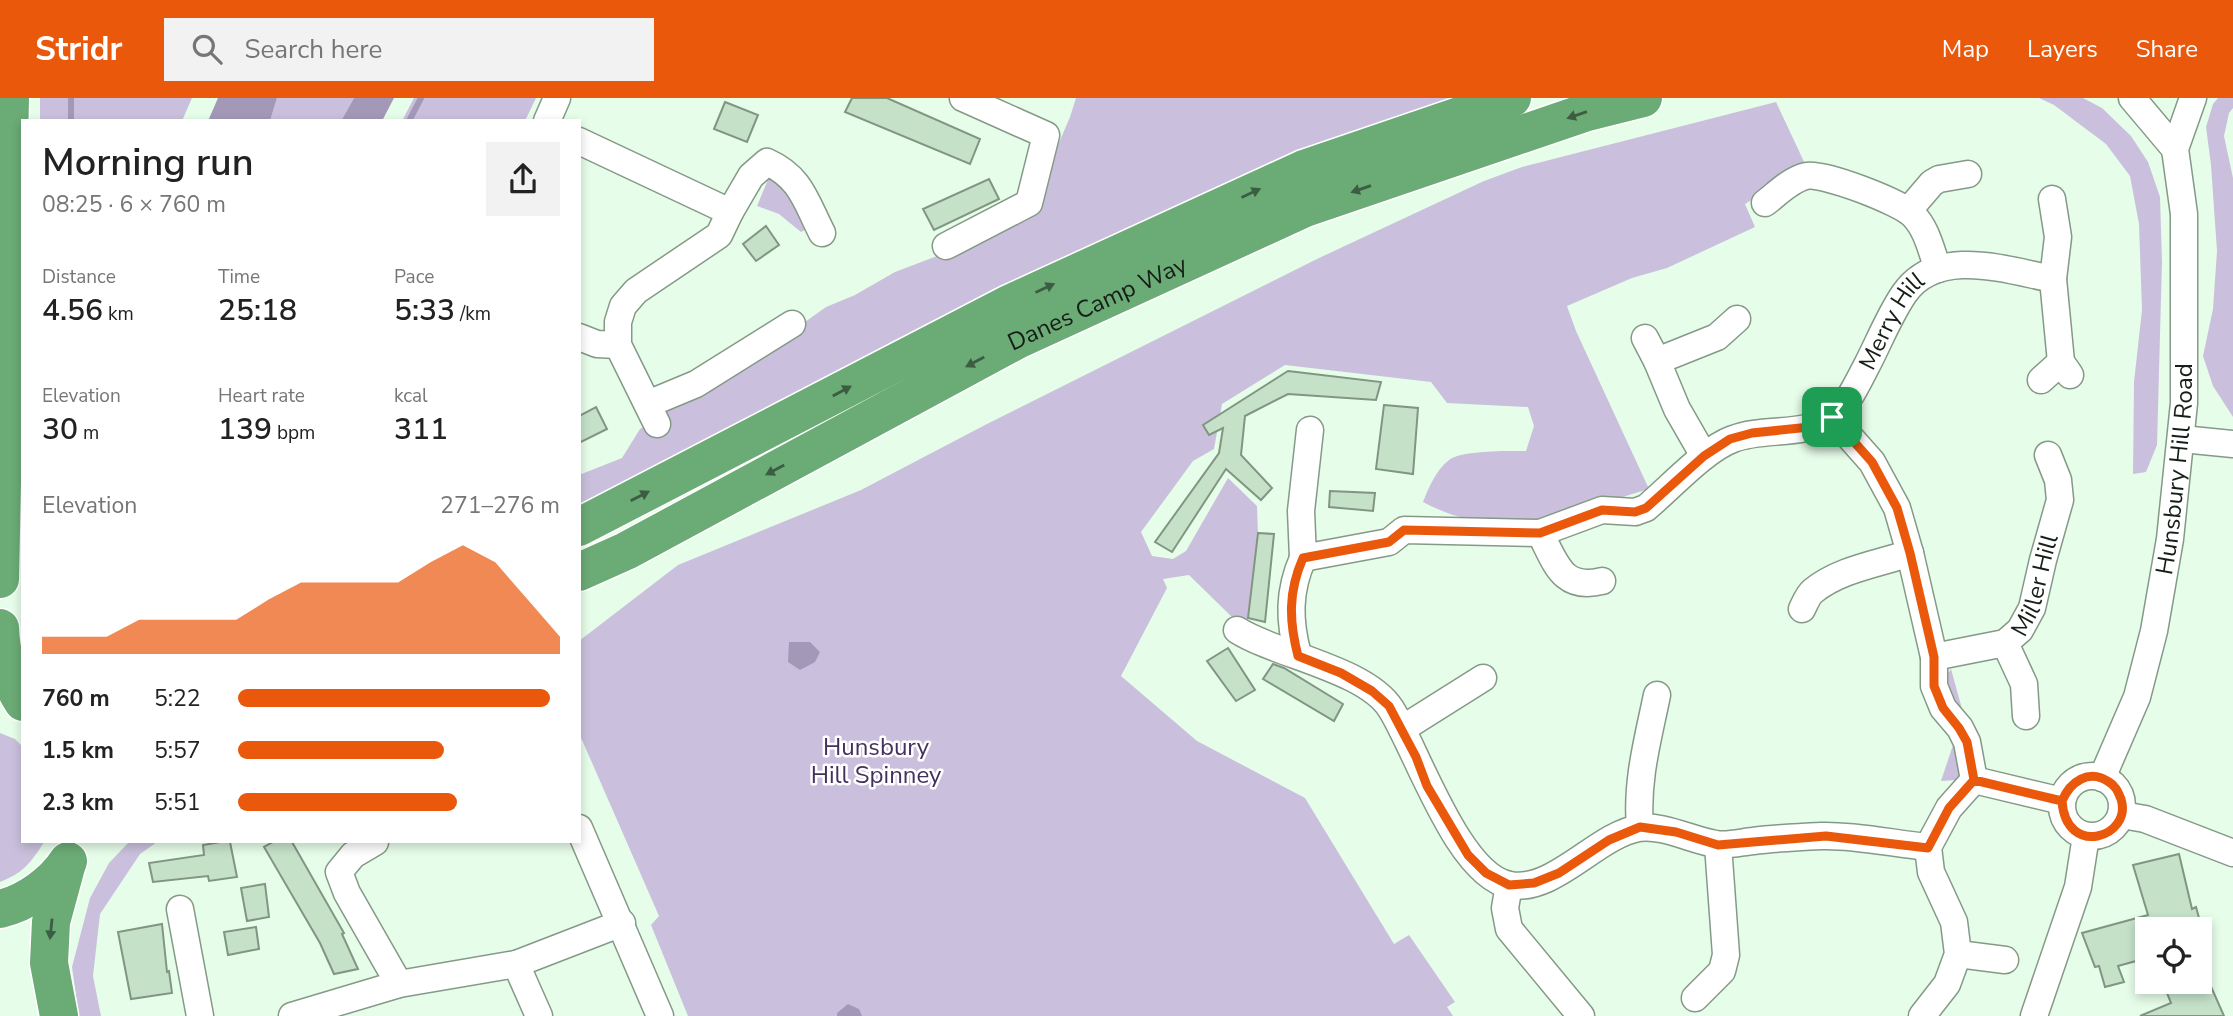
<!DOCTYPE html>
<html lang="en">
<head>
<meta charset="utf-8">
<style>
  :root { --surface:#fff; --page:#f2f2f2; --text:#222; --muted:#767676; --accent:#ea580c }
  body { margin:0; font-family:"Nunito Sans",sans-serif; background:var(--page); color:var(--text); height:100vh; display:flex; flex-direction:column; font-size:26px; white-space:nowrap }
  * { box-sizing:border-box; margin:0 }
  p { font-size:23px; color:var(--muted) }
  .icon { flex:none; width:38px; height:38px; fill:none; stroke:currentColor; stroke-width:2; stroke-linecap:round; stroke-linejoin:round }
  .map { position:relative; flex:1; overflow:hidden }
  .sheet { position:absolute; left:21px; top:21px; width:560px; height:724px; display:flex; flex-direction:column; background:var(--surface); border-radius:0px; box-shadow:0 4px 10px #0003 }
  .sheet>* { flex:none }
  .fabs { position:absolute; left:2135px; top:819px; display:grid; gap:14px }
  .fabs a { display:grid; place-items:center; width:77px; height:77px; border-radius:0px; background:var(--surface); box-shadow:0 4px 10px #0003; font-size:35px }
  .pin { position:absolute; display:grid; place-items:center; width:60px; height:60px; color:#fff; margin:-30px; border-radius:14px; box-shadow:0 4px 10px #0006 }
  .round { display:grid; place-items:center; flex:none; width:74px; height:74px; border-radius:0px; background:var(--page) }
  .head { display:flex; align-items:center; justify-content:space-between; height:119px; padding:0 21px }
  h1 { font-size:38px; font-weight:600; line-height:52px }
  .figures { display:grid; grid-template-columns:repeat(3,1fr); gap:10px; height:119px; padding:7px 21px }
  .figures div { display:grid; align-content:center }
  .figures b { font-size:30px; font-weight:600 }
  .figures small { font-size:19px; font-weight:400 }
  .figures p { font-size:19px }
  .chart { height:196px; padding:14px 21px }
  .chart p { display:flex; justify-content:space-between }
  .chart svg { width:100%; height:126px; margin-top:7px; fill:var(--accent); opacity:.7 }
  ul { padding:0 21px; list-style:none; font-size:23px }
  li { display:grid; grid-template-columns:112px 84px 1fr; align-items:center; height:52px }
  li i { height:18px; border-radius:9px; background:var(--accent) }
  header { display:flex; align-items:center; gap:42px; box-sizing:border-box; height:98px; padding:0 35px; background:var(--accent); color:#fff }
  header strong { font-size:33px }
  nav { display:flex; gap:38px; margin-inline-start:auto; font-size:24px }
  .search { width:490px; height:63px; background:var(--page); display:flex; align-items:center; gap:18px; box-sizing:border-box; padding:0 24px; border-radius:0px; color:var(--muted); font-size:26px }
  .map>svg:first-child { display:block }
</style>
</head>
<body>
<header>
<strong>Stridr</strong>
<div class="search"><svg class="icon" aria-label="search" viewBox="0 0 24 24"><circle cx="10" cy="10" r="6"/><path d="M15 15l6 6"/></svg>Search here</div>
<nav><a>Map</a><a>Layers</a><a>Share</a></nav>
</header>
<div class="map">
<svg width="2233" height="918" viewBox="0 0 2233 918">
  <rect width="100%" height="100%" fill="#e6fde9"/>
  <path fill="#cac0dd" d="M 40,0 L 192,0 L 182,23 L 40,23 Z
    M 277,0 L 354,0 L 341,23 L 270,23 Z
    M 414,0 L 536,0 L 525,23 L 402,23 Z
    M 1076,0 L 1469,0 L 579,407 L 579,377 L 622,360 L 640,331 L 662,318 L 660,311 L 798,229 L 826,209 L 855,197 L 895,174 L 945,155 L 1029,114 L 1070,19 Z
    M 2039,0 L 2083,0 L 2102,10 L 2131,38 L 2148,64 L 2160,99 L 2162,164 L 2157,347 L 2146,374 L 2133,376 L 2134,284 L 2142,212 L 2139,126 L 2130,78 L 2106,46 L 2054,7 Z
    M 2218,0 L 2233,0 L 2233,10 L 2229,15 L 2224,38 L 2233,80 L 2233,319 L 2213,288 L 2203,258 L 2213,211 L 2217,153 L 2211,67 L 2206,29 L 2213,6 Z
    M 1776,4 L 1806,68 L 1745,106 L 1755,129 L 1667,170 L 1632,180 L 1567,208 L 1576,233 L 1649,391 C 1571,414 1500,446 1423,404 C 1429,389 1436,372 1449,362 C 1462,352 1508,353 1526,353 L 1534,328 L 1528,309 L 1447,305 L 1431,284 L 1285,267 L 1222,306 L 1214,351 L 1193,363 L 1141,434 L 1152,458 L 1173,461 L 1186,453 L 1228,380 L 1257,408 L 1258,435 L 1248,521 L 1234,521 L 1189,477 L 1163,481 L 1167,490 L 1121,578 L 1197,643 L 1305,700 L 1394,846 L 1409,837 L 1455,904 L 1447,909 L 1453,918 L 688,918 L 651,827 L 659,818 L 579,635 L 579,543 L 678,467 L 861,392 L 985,327 L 1319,160 L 1484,83 L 1522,69 Z
    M 770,77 L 794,101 L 805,132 L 801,134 L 779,116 L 757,108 Z
    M 1951,571 L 1964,618 L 1948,597 L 1946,578 Z
    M 0,635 L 15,641 L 23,649 L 23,744 L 44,744 C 31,765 23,775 0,784 Z
    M 1955,641 L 1960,677 L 1957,682 L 1941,683 Z
    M 129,744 L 157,744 L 140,756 L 100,816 L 93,878 L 101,918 L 79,918 L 72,869 L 90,800 L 109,765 Z"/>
  <path fill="#a398b7" d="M 218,0 L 277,0 L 270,23 L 208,23 Z
    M 354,0 L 394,0 L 382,23 L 341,23 Z
    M 789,544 L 810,544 L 820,554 L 815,564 L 800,572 L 788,564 Z
    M 848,906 L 859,911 L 862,918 L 837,918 L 837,915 Z"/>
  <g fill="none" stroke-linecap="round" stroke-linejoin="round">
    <path stroke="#a398b7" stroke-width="6" d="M 71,23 L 71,0
      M 409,23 L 421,0"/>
  </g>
  <path fill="#c5e2c9" stroke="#819583" stroke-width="2" d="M 852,0 L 887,0 L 980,41 L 970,66 L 845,14 Z
    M 725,4 L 758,17 L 747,44 L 714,31 Z
    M 989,81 L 999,101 L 934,132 L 923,111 Z
    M 766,128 L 779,147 L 756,163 L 743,146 Z
    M 1288,273 L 1381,284 L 1376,302 L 1288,296 L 1245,318 L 1241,357 L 1272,390 L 1261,402 L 1226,371 L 1172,454 L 1155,444 L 1219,355 L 1223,330 L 1209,337 L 1203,327 Z
    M 1384,307 L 1418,310 L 1413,376 L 1376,371 Z
    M 596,309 L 607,331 L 579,345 L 579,318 Z
    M 1330,393 L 1375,395 L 1373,413 L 1329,409 Z
    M 1258,435 L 1274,436 L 1265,524 L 1248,520 Z
    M 1228,550 L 1255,592 L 1236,603 L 1207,563 Z
    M 1273,566 L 1284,570 L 1343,606 L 1334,623 L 1263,581 Z
    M 220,744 L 230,744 L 237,779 L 209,783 L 208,778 L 153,784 L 149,765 L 204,757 L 203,747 Z
    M 273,744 L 292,744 L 344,835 L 342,836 L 358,871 L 334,876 L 320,845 L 264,749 Z
    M 2179,756 L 2192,811 L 2196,809 L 2202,831 L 2147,831 L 2147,860 L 2118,868 L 2124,884 L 2105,889 L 2099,868 L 2095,869 L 2082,835 L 2148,817 L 2133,767 Z
    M 265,786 L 269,819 L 247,823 L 241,790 Z
    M 162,826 L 167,874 L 169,873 L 172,895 L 131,901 L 118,834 Z
    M 256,829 L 259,851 L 228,857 L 224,834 Z
    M 2180,884 L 2209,884 L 2224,918 L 2140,918 L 2171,905 L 2165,890 Z"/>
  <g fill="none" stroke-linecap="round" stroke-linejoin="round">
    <g stroke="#859987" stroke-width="29">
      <g id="minor">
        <path d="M 2132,0 L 2175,51"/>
        <path d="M 547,23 L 557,0"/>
        <path d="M 579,43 L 730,114 L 751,78 L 767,64 C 801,79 806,104 822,135"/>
        <path d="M 2052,101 L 2058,139 L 2053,181 L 2061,264 L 2070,277"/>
        <path d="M 1765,105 C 1777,96 1790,82 1806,78 C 1823,74 1900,104 1913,117 C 1927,131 1931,152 1938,171"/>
        <path d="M 1908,113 L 1932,85 L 1939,81 L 1968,76"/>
        <path d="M 946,148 L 1029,105 L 1046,37 L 963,0"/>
        <path d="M 579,239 L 597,246 L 618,247"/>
        <path d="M 1645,240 L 1657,263"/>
        <path d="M 2041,282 L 2061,264"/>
        <path d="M 648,306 L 696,286 L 792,226"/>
        <path d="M 1832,319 L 1872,364 L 1897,410 L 1910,455 L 1934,559 L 1934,588 L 1943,610 L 1960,630 L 1967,644 L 1974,682"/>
        <path d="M 657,326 L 618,247 L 618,224 L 623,208 L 636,193 L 719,137 L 730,114"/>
        <path id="s1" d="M 1310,332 L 1301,413 L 1303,460 L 1389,444 L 1404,432 L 1540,435 L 1602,412 L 1635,414 L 1646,410 C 1670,390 1705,351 1733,341 C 1764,329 1803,339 1831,320 C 1847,309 1858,284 1867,267 C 1879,244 1889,218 1904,196 C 1937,148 2006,172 2053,181"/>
        <path d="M 2182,341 L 2233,346"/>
        <path d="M 1704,358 L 1677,311 L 1657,263 L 1717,239 L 1737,221"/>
        <path d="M 1540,435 C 1556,465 1562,493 1602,483"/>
        <path d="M 1802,511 C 1805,505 1808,497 1813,493 C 1840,471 1878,466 1910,455"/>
        <path d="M 1237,532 C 1276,557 1366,571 1391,611 C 1417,652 1458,778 1510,787 C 1554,795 1597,737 1639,730 C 1662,726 1694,743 1716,746 C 1728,748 1742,744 1753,743 C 1776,740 1799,739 1822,738 C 1856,737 1895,746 1928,749"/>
        <path d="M 2005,545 L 2024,586 L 2026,618"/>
        <path d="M 1298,557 C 1289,523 1288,494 1303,460"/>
        <path id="s2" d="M 1934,559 L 2005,545 L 2020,532 L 2032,510 L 2043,462 L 2060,402 L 2058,382 L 2048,357"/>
        <path d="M 1402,631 L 1483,580"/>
        <circle cx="2092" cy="708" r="30"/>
        <path id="s3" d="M 2102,680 L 2137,599 L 2154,533 L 2170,441 L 2184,305 L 2184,116 L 2175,51 L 2193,0"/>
        <path d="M 1974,682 L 2062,703"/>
        <path d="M 2122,717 L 2145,721 L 2233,755"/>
        <path d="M 1640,729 C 1636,683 1648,641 1657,597"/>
        <path d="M 579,730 L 660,918"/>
        <path d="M 375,744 L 353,757 L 339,774 L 347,795 L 399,886"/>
        <path d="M 1509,787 L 1505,810 L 1509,831 L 1581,918"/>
        <path d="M 180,811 L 200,918"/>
        <path d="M 1958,856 L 2005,862"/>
        <path d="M 516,866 L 539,918"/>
        <path d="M 1695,900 L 1722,873 L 1726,857 L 1718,747"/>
        <path d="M 292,918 L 399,886 L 516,866 L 622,825"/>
        <path d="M 1922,918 L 1947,886 L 1958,856 L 1954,824 L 1931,774 L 1928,749 L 1949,710 L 1974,682"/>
        <path d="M 2034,918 L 2078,789 L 2086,738"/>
      </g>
    </g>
    <g stroke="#fff" stroke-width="41">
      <g id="highway">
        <path d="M 579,429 L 1007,207 L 1304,71 L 1512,0"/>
        <path id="s4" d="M 579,474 L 626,453 L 1017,242 L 1305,110 L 1587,14 L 1643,0"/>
        <path d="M 0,481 L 10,0"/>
        <path d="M 0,530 C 1,558 8,580 23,604"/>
        <path d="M 0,811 C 26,805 54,785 68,763"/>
        <path d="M 59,918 L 49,865 L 51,824 L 67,765"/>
      </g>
    </g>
    <use href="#minor" stroke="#fff" stroke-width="26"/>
    <use href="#highway" stroke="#6bab76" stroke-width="38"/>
  </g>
  <defs><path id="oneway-solid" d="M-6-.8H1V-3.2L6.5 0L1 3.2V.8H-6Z" transform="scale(1.75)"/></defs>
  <g fill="#3c5d42">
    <use href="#oneway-solid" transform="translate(1577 17) rotate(161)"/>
    <use href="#oneway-solid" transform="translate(1361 91) rotate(161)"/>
    <use href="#oneway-solid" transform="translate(1251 95) rotate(-25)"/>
    <use href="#oneway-solid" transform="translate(1045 190) rotate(-25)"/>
    <use href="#oneway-solid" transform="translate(975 264) rotate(152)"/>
    <use href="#oneway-solid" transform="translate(842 293) rotate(-28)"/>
    <use href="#oneway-solid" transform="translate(775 372) rotate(152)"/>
    <use href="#oneway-solid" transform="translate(640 398) rotate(-27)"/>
    <use href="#oneway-solid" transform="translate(51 831) rotate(96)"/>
  </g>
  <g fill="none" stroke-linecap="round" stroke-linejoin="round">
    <g stroke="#fff" stroke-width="14">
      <path id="route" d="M 1832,319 L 1810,329 L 1752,335 L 1730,341 L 1704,358 L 1646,410 L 1635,414 L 1602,412 L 1540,435 L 1404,432 L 1389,444 L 1303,460 C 1288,494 1289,523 1298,558 L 1341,575 L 1372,593 L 1389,608 L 1416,659 L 1427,688 L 1468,757 L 1486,775 L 1509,787 L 1534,785 L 1559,775 L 1609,742 L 1640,729 L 1676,734 L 1718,747 L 1826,738 L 1928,750 L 1949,710 L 1974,682 L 2062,703 C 2070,684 2089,670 2109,684 C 2116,688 2118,694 2121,701 C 2133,739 2066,761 2062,703 L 1974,682 L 1967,644 L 1959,630 L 1943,610 L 1934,588 L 1934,559 L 1910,455 L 1897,410 L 1872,364 L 1832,319"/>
    </g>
    <use href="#route" stroke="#ea580c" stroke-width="9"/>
  </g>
  <g text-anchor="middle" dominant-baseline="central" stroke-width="5" stroke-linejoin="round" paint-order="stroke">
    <g font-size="24" fill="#161e17" stroke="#fff">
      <text stroke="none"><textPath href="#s4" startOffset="584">Danes Camp Way</textPath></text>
      <text stroke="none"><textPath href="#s1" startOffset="810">Merry Hill</textPath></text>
      <text stroke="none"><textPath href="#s3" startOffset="320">Hunsbury Hill Road</textPath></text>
      <text stroke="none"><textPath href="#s2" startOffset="140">Miller Hill</textPath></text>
    </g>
    <g font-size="24" fill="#43315d" stroke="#fff">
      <text x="876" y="649">Hunsbury<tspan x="876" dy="28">Hill Spinney</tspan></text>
    </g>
  </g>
</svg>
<div class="fabs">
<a><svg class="icon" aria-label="locate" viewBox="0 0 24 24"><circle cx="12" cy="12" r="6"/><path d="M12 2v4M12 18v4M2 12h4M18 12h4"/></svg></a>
</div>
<div class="pin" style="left:1832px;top:319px;background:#1e9e55"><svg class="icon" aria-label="arrive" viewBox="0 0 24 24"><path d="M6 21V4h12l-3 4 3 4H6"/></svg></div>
<section class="sheet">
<div class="head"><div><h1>Morning run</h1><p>08:25 · 6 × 760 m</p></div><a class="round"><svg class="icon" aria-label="share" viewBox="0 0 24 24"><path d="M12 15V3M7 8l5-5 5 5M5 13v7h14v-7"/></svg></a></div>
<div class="figures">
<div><p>Distance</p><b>4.56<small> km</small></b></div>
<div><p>Time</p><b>25:18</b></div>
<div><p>Pace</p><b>5:33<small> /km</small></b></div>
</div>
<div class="figures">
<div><p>Elevation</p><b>30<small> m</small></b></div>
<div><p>Heart rate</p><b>139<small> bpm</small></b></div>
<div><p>kcal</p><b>311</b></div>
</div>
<div class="chart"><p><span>Elevation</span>271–276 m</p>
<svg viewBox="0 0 160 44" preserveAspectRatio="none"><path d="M0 44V38L10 38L20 38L30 32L40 32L50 32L60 32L70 25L80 19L90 19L100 19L110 19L120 12L130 6L140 12L150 25L160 38V44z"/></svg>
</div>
<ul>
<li><b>760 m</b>5:22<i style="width:97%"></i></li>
<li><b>1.5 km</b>5:57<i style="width:64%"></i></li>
<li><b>2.3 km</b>5:51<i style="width:68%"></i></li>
</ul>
</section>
</div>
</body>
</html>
